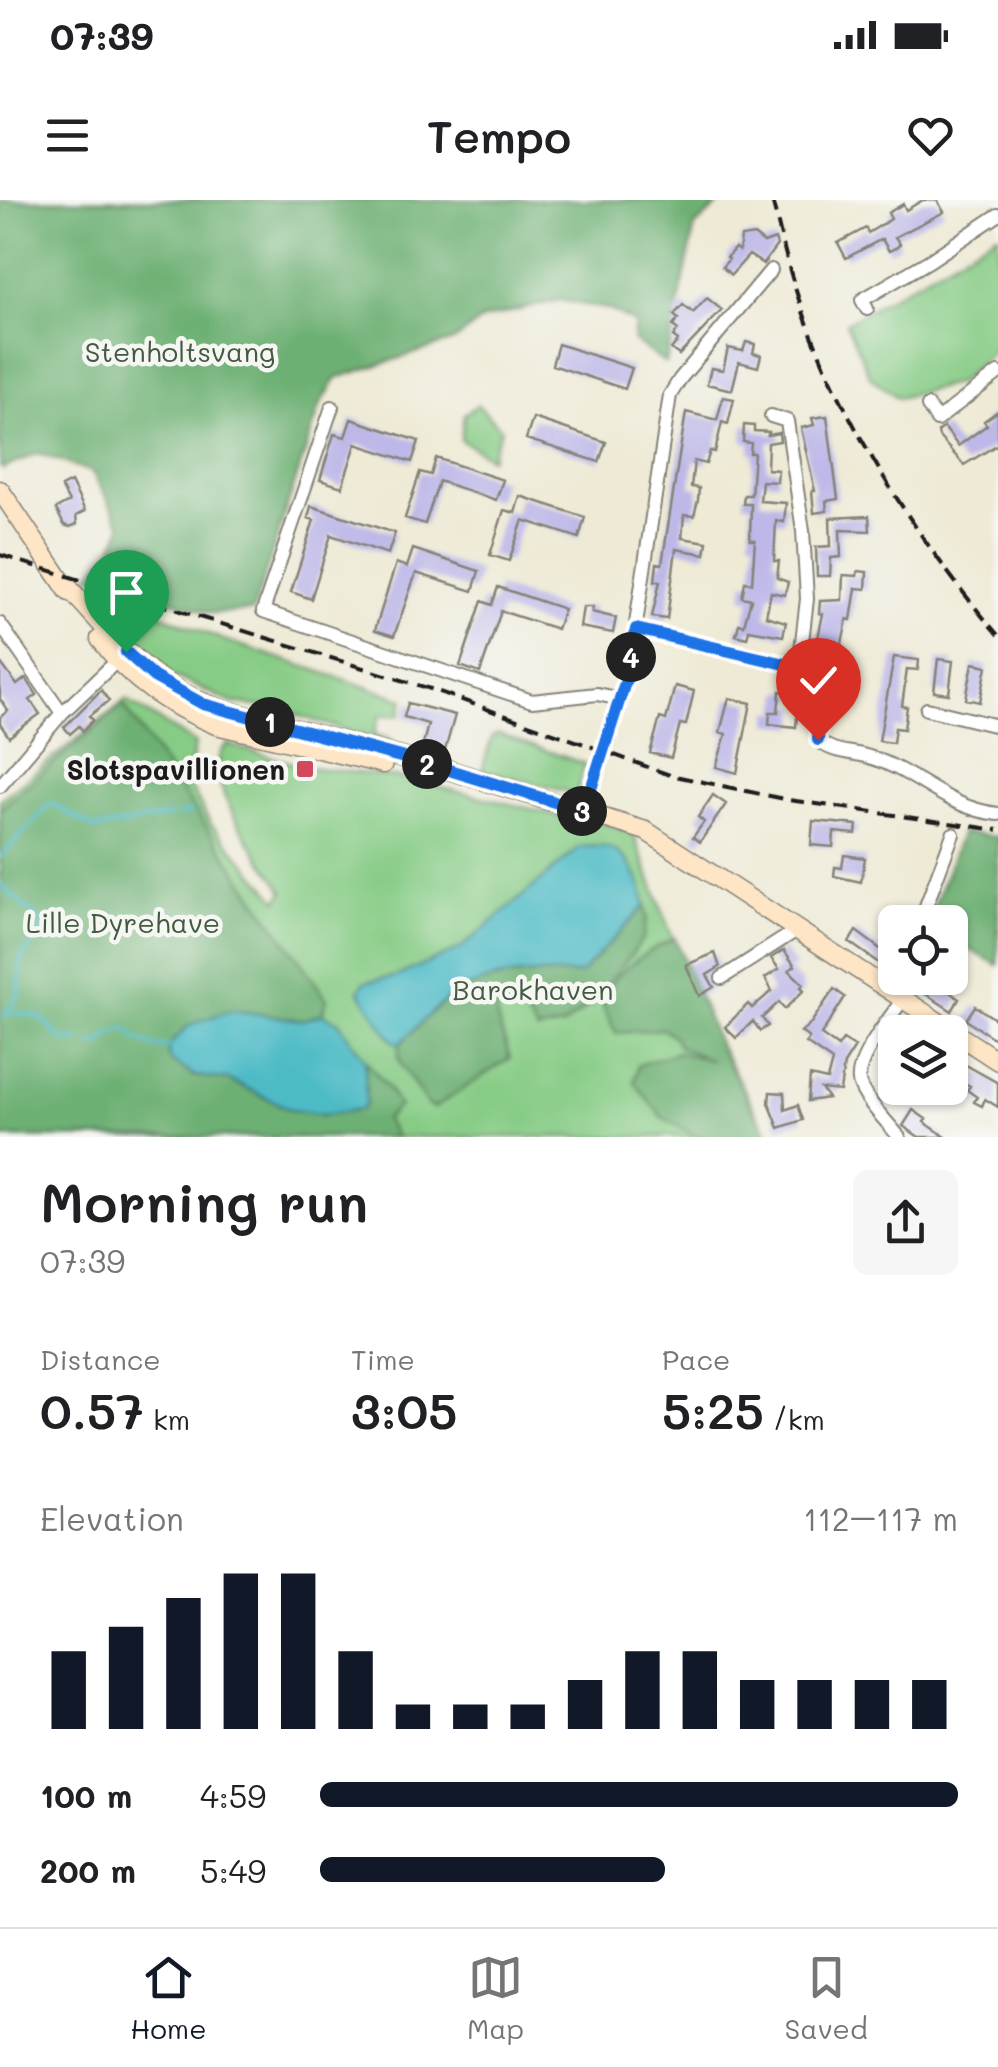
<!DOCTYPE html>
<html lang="en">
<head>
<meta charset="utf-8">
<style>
  :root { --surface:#fff; --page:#f6f6f6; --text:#202124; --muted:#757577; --line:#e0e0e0; --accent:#111827 }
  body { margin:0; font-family:Mali,sans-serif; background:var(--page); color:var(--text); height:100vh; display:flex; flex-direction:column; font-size:38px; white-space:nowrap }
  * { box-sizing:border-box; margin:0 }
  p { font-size:32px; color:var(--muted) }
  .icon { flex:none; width:55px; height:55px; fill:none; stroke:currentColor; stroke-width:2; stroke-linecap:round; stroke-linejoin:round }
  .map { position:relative; height:937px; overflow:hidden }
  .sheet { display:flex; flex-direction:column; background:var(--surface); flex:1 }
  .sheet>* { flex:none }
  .controls { position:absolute; left:878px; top:705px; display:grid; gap:20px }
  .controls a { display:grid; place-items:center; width:90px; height:90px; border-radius:15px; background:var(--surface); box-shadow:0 2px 8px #0004; font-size:50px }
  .pin { position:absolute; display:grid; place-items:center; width:85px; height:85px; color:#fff; margin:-102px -42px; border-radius:50% 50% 50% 0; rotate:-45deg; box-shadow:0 0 10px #0007 }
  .pin .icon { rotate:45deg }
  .km { position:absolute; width:50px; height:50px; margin:-25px; border-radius:50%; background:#222; color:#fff; font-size:28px; line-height:50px; text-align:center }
  .round { display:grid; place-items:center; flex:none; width:105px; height:105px; border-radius:15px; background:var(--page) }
  .head { display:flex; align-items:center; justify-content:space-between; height:170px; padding:0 40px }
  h1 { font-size:55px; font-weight:600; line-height:75px }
  .metrics { display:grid; grid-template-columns:repeat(3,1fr); gap:15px; height:170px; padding:10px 40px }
  .metrics div { display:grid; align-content:center }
  .metrics b { font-size:50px; font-weight:600 }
  .metrics small { font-size:28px; font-weight:400 }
  .metrics p { font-size:28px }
  .chart { height:280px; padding:20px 40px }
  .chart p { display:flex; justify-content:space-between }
  .chart svg { width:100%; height:180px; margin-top:10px; stroke:var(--accent); stroke-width:6 }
  ul { padding:0 40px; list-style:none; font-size:32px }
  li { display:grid; grid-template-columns:160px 120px 1fr; align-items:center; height:75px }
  li i { height:25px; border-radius:12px; background:var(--accent) }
  .status { display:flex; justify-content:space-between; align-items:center; height:70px; padding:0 50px; background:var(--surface); direction:ltr }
  .status svg { height:28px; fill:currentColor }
  header { display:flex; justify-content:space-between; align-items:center; height:130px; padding:0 40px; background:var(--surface); font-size:45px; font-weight:600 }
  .tabs { display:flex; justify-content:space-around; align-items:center; height:140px; border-top:2px solid var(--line); background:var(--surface); font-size:28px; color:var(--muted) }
  .tabs a { display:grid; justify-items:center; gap:5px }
  .tabs .selected { color:var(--accent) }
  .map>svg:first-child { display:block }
</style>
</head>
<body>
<div class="status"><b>07:39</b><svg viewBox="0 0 49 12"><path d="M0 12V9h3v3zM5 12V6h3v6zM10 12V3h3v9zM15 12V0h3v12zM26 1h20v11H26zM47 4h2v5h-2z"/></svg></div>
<header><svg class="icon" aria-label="menu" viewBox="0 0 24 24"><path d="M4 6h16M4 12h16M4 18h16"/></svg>Tempo<svg class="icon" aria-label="heart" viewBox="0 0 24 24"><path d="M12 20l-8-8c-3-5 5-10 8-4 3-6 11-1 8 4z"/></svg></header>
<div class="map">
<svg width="998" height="937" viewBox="0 0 998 937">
  <rect width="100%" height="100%" fill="#f6f6f2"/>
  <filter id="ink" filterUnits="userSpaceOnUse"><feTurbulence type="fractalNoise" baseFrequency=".01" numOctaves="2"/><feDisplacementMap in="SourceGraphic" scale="20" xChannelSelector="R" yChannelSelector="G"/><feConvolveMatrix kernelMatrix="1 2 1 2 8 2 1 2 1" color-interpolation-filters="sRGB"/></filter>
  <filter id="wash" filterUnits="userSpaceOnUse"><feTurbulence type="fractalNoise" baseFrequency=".0048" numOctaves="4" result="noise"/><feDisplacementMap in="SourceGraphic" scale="40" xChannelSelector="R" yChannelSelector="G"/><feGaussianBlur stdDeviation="2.25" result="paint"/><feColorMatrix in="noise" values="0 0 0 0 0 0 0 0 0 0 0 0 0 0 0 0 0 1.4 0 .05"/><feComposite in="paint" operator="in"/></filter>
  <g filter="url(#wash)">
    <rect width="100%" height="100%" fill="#eeead6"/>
    <path fill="#87cc86" stroke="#527451" stroke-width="2.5" d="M 998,34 L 998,147 L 957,183 L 898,198 L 870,177 L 846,123 Z
      M 478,205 L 501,229 L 491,258 L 461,240 L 464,214 Z
      M 82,388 L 148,409 L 221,439 L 404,499 L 400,515 L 380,515 L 374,534 L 391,540 L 397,547 L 291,513 L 283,507 L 279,509 L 233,503 L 171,475 L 134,446 Z
      M 126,500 L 195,543 L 188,583 L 211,624 L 278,700 L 284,691 C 264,662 193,575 227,544 L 303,566 L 307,570 L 309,567 L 402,578 L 594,624 L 605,623 L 634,635 L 679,756 L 721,848 L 770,937 L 0,937 L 0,600 Z
      M 498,534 L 585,564 L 576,594 L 482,570 L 492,537 Z"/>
    <path fill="#6db073" stroke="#446648" stroke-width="2.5" d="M 0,0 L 724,0 L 695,26 L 666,164 L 633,140 L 635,123 L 607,109 L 559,100 L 483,119 L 453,141 L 337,178 L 321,203 L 253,411 L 211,413 L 89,375 L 111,350 L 122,326 L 92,272 L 38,253 L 2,269 L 0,265 Z
      M 123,504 L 255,698 L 327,799 L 322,814 L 302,820 L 231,810 L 195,876 L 229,880 L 292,910 L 362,909 L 366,904 L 365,860 L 387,886 L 399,906 L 385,919 L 396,937 L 0,937 L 0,609 Z
      M 962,632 L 998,637 L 998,765 L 950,739 L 950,722 L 928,722 Z
      M 645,706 L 647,719 L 643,738 L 628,759 L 588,806 L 563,826 L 537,831 L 518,801 L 499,806 L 496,815 L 510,858 L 434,908 L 428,906 L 399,861 L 399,845 C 416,829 432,809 451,797 C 488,772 537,773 580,774 Z
      M 675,738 L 721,850 L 769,937 L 697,937 L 662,917 L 634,882 L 638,865 L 678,852 L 711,860 L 678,846 L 674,837 L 664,829 L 616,833 L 603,807 C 605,776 649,749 675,738 Z"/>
    <path fill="#4dbbc6" stroke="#346c71" stroke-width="2.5" d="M 580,647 C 587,647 598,645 605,647 C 630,652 643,683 645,706 L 580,774 C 537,773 488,772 451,797 C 432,809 416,829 399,845 L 391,839 L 359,791 L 364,782 L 397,776 L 460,749 Z
      M 231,810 L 302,820 L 322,814 L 338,821 L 365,860 L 366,903 L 362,909 L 324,915 L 292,910 L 229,880 L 195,876 L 170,860 L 168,846 L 189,825 Z"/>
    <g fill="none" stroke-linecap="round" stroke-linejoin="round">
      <path stroke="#4dbbc6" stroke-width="4" d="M 178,615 L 190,612
        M 0,657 L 51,603 L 95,629 L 170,616
        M 0,684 L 42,723 L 42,728 L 21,758 L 19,795 L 4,816
        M 9,808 L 12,813 C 46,815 42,818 62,840 L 81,841
        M 92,844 L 101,844 L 112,833 L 125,828 C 135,839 152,851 168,846"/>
    </g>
    <g id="blocks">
      <path fill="#bdb8e8" d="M 923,0 L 937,0 L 944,12 L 895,37 L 900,44 L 897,47 L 889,51 L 882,39 L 846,58 L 838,43 L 866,28 L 868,33 L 891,19 L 888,13 L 903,4 L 906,10 Z
        M 754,35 L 764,43 L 775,39 L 777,45 L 763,64 L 749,55 L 731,75 L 722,67 L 729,59 L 727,57 L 735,48 L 739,51 L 741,37 Z
        M 707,98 L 722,110 L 679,155 L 671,149 L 678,141 L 673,137 L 678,130 L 673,126 L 678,119 L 674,115 L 683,105 L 693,113 Z
        M 746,142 L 755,144 L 753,153 L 761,155 L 758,167 L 739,162 L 732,190 L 707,184 L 711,168 L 723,170 L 728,148 L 743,151 Z
        M 558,144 L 632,168 L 625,189 L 552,165 Z
        M 723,197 L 734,199 L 728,224 L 722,222 L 715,252 L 710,251 L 706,264 L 694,261 L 691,287 L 699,288 L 698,300 L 694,316 L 684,315 L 682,338 L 707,342 L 705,354 L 676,349 L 667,419 L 652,417 L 660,381 L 655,381 L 657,363 L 662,364 L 686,212 L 717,220 Z
        M 998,211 L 998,244 L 964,265 L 939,237 L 938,232 L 944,227 L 958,246 L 987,225 L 984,221 Z
        M 827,216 L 838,299 L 826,301 L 827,311 L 814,313 L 812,291 L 815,291 L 801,228 L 814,225 L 812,218 Z
        M 533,218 L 606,242 L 599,262 L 526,239 Z
        M 351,219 L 419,241 L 412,262 L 356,244 L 342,287 L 320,280 L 334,234 L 345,237 Z
        M 744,225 L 754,226 L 754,231 L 769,232 L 768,235 L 779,233 L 780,241 L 768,243 L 767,269 L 778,270 L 777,282 L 762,281 L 760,301 L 786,303 L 784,322 L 776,321 L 774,361 L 779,361 L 777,378 L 788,382 L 785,395 L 771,392 L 766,416 L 786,422 L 783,436 L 749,430 L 747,438 L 736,435 L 739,424 L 744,425 L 751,399 L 742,397 L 745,382 L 752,383 L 755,340 L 750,340 L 751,304 L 743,304 L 744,295 L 751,295 L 754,253 L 750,253 L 751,243 L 743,242 Z
        M 436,258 L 503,280 L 496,300 L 439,281 L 425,324 L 405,318 L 420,272 L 431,275 Z
        M 71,282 L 85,311 L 76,316 L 77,324 L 70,327 L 64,325 L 56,309 L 69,302 L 61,287 Z
        M 520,296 L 585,317 L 579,338 L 523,320 L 509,361 L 490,355 L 504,310 L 515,313 Z
        M 311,306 L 395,333 L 388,354 L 331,335 L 311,399 L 291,392 L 314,320 L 308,318 Z
        M 869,316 L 870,331 L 840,330 L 841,357 L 831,358 L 830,376 L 817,376 L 816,347 L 831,346 L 830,318 Z
        M 413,349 L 479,371 L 473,391 L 416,373 L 394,436 L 375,430 L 396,363 L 407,367 Z
        M 858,371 L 867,372 L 866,389 L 856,388 L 851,420 L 847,419 L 840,453 L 829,451 L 831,445 L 817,442 L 823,414 L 819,413 L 820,401 L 842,400 L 843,375 L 857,376 Z
        M 498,387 L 564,409 L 557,429 L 501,411 L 480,473 L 460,466 L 482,401 L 492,405 Z
        M 583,407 L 593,407 L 592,412 L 616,418 L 613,433 L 580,427 Z
        M 894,457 L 919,460 L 918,470 L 907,469 L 902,506 L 907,507 L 904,529 L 895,528 L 893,543 L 879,541 Z
        M 938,459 L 953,461 L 949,494 L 934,492 Z
        M 0,462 L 17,485 L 26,478 L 37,495 L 30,500 L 40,514 L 9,537 L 0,524 L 0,517 L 8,511 L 0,499 Z
        M 973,463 L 987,466 L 980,502 L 966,499 Z
        M 675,486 L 694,491 L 686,525 L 680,524 L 671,558 L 650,553 L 660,518 L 666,520 Z
        M 101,490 L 109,501 L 89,516 L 93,520 L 83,531 L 79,526 L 70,534 L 64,527 Z
        M 780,491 L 794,493 L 792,506 L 798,507 L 796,527 L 769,524 L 770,512 L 778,512 Z
        M 729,498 L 751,503 L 737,573 L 716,567 L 726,534 L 720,532 Z
        M 408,503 L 455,515 L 444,554 L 422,548 L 428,524 L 404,517 Z
        M 713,595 L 726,604 L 700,642 L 693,637 L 704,622 L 698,617 Z
        M 813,621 L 857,625 L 856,634 L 834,632 L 833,647 L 811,645 Z
        M 844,655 L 865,658 L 861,682 L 834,676 L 835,667 L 842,668 Z
        M 856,731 L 895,760 L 890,771 L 849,742 Z
        M 784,750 L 795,766 L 789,770 L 803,784 L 801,787 L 804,790 L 785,809 L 779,802 L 762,818 L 768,826 L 760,831 L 753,821 L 736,838 L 725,827 L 748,804 L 752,808 L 772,791 L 765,778 L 779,769 L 771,758 Z
        M 715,753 L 720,767 L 707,775 L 714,787 L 699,796 L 686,765 Z
        M 901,778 L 931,778 L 959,799 L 952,811 Z
        M 834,789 L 845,797 L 821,835 L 838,847 L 843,840 L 855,847 L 844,864 L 840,891 L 821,889 L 828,898 L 808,901 L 810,876 L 827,880 L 832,861 L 806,843 L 809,838 L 801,832 L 811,823 Z
        M 975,806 L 998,821 L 998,841 L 966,820 Z
        M 957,860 L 998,883 L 998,907 L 985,899 L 982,906 L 974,902 L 977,897 L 967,890 L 970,886 L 950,874 Z
        M 770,892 L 784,893 L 785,910 L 798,905 L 803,920 L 779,928 L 769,903 Z
        M 913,910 L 926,919 L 924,922 L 946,937 L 919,937 L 903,926 Z"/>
    </g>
  </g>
  <g filter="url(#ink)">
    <use href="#blocks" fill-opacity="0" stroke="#858379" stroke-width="2.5"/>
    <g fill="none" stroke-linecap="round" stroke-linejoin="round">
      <g stroke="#858379" stroke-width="16">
        <path id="street" d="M 867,109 L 862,100 L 929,61 L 998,15
          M 928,206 L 937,220 L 998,173
          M 332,207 L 263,411 L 532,501 L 597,494 L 620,499
          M 771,216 L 787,221 L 803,331 L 807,399 L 799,467
          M 0,424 L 62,513
          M 636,429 L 799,467 C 826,483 819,512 818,540 C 833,554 851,551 869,557 C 917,571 945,608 998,614
          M 927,509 L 998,526
          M 0,586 L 62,513 L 121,457
          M 584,611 L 629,471 L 670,195 L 680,179 L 771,70
          M 920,722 L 953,634
          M 722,778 L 797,730
          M 899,937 C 887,921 867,903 860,885 C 851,864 891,817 903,799"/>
      </g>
      <g stroke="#858379" stroke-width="21">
        <path id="secondary" d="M 0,290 L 69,392
          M 64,383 C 113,435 150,488 222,509 L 449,570 L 646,631 L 998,861
          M 100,439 C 131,481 168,505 216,525 L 383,564"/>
      </g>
      <use href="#street" stroke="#fff" stroke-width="12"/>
      <use href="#secondary" stroke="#fde5c5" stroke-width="18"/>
      <path stroke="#1c1c1c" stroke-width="4" stroke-dasharray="15 8" stroke-linecap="butt" d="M 772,0 C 779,27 785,55 793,81 C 830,205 915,338 998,435
        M 0,355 L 434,490 L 670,575 L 789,600 L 998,630"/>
    </g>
  </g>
  <g fill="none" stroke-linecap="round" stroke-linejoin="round" filter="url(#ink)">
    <g stroke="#fff" stroke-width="20">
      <path id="route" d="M 126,452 L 154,477 L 203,504 L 449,570 L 584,611 L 629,470 L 636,429 L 798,467 C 826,483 819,512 818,540"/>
    </g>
    <use href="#route" stroke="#1a73e8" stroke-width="12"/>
  </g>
  <rect fill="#d1495b" stroke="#f6f6f2" stroke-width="4" x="295" y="559" width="20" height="20" rx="5"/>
  <g text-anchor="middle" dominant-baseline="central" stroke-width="9" stroke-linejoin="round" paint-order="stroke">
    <g font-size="28" fill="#415a41" stroke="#f6f6f2">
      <text x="180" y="151">Stenholtsvang</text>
      <text x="123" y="722">Lille Dyrehave</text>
      <text x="533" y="789">Barokhaven</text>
    </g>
    <g font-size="28" font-weight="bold" fill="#1c1c1c" stroke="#f6f6f2" text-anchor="end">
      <text x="285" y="569">Slotspavillionen</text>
    </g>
  </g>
</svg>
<div class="controls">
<a><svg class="icon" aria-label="locate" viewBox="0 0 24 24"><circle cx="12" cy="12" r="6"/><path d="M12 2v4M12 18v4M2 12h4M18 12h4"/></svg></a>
<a><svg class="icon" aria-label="layers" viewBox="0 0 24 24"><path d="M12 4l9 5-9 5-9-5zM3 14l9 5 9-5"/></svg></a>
</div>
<div class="pin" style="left:126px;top:452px;background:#1e9e55"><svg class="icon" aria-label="arrive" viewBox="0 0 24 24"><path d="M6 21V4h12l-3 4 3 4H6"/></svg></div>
<div class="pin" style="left:818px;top:540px;background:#d93025"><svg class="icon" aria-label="check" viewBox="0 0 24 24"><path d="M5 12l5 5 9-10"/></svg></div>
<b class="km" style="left:270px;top:522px">1</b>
<b class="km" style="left:427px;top:564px">2</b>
<b class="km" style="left:582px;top:611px">3</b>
<b class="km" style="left:631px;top:457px">4</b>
</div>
<section class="sheet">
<div class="head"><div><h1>Morning run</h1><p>07:39</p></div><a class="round"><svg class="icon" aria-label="share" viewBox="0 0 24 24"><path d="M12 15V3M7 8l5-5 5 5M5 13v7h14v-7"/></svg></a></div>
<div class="metrics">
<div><p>Distance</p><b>0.57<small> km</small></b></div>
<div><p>Time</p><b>3:05</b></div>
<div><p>Pace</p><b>5:25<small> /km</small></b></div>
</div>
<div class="chart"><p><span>Elevation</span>112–117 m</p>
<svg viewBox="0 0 160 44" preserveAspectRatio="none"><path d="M5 44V25M15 44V19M25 44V12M35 44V6M45 44V6M55 44V25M65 44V38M75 44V38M85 44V38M95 44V32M105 44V25M115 44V25M125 44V32M135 44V32M145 44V32M155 44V32"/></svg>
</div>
<ul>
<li><b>100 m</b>4:59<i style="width:100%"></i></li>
<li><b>200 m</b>5:49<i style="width:54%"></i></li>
</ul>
</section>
<nav class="tabs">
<a class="selected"><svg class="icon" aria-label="home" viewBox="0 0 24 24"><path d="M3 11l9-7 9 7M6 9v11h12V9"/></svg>Home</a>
<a><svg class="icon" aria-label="map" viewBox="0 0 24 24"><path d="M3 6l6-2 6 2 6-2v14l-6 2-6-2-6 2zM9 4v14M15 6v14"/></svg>Map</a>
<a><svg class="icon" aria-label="saved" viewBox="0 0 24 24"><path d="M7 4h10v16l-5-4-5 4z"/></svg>Saved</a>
</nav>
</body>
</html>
